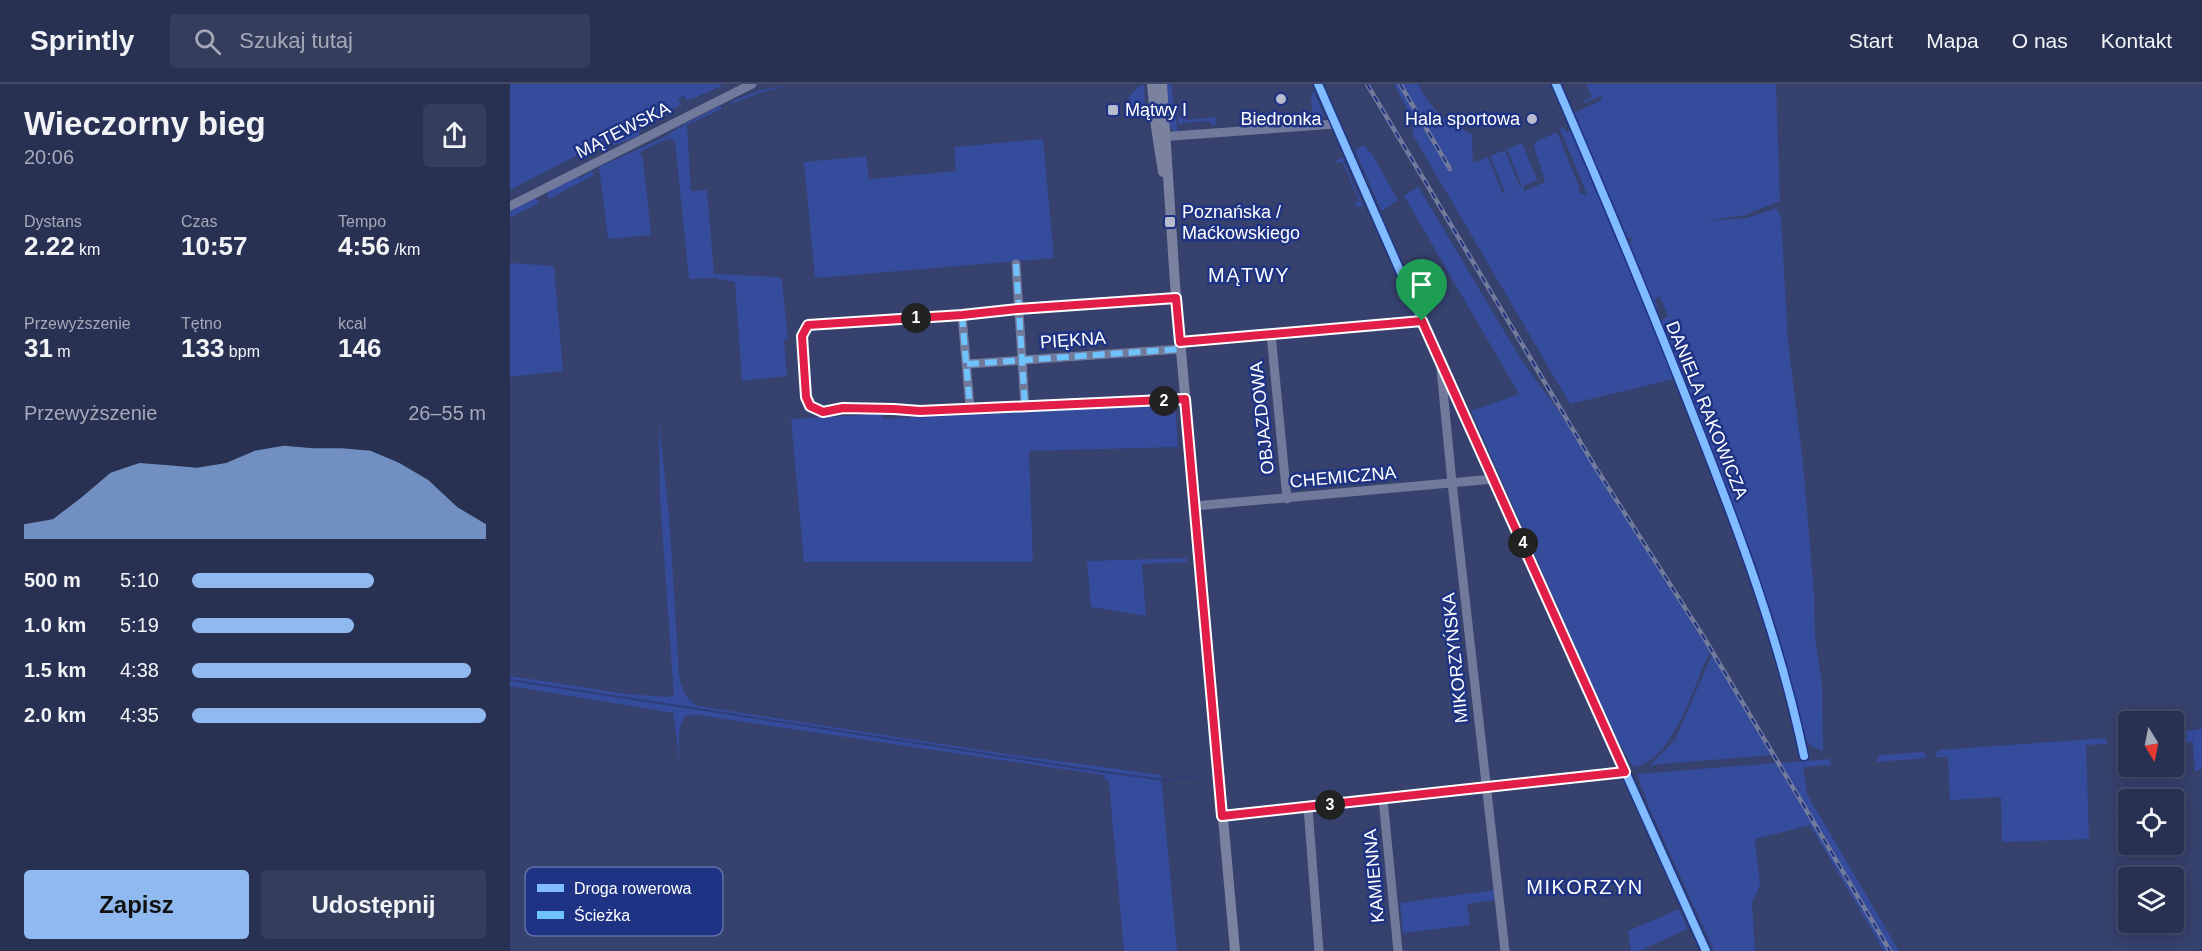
<!DOCTYPE html>
<html lang="pl">
<head>
<meta charset="utf-8">
<style>
  :root { --surface:#283152; --page:#343d5c; --text:#f1f3f6; --muted:#a5a9b8; --line:#444c69; --accent:#90b9f0 }
  body { margin:0; font-family:Helvetica,sans-serif; background:var(--page); color:var(--text); height:100vh; display:flex; flex-direction:column; font-size:22px; white-space:nowrap }
  * { box-sizing:border-box; margin:0 }
  p { font-size:20px; color:var(--muted) }
  .icon { flex:none; width:33px; height:33px; fill:none; stroke:currentColor; stroke-width:2; stroke-linecap:round; stroke-linejoin:round }
  .map { position:relative; flex:1; overflow:hidden }
  .panel { display:flex; flex-direction:column; background:var(--surface); width:510px }
  .panel>* { flex:none }
  .needle { width:39px; rotate:170deg }
  .fabs { position:absolute; left:1608px; top:627px; display:grid; gap:12px }
  .fabs a { display:grid; place-items:center; width:66px; height:66px; border-radius:6px; background:var(--surface); box-shadow:0 3px 15px #0003,0 0 0 2px var(--line); font-size:30px }
  .pin { position:absolute; display:grid; place-items:center; width:51px; height:51px; color:#fff; margin:-62px -26px; border-radius:50% 50% 50% 0; rotate:-45deg; box-shadow:0 0 6px #0007 }
  .pin .icon { rotate:45deg }
  .km { position:absolute; width:30px; height:30px; margin:-15px; border-radius:50%; background:#222; color:#fff; font-size:16px; line-height:30px; text-align:center }
  .round { display:grid; place-items:center; flex:none; width:63px; height:63px; border-radius:6px; background:var(--page) }
  .head { display:flex; align-items:center; justify-content:space-between; height:102px; padding:0 24px }
  h1 { font-size:33px; font-weight:700; line-height:45px }
  .stats { display:grid; grid-template-columns:repeat(3,1fr); gap:9px; height:102px; padding:6px 24px }
  .stats div { display:grid; align-content:center }
  .stats b { font-size:26px; font-weight:700 }
  .stats small { font-size:16px; font-weight:400 }
  .stats p { font-size:16px }
  .chart { height:168px; padding:12px 24px }
  .chart p { display:flex; justify-content:space-between }
  .chart svg { width:100%; height:108px; margin-top:6px; fill:var(--accent); opacity:.7 }
  .action { display:flex; gap:12px; margin-top:auto; padding:12px 24px }
  .action a { flex:1; height:69px; border-radius:6px; background:var(--accent); color:#111; font-size:24px; font-weight:700; line-height:69px; text-align:center }
  .action a+a { background:var(--page); color:var(--text) }
  ul { padding:0 24px; list-style:none; font-size:20px }
  li { display:grid; grid-template-columns:96px 72px 1fr; align-items:center; height:45px }
  li i { height:15px; border-radius:8px; background:var(--accent) }
  header { display:flex; align-items:center; gap:36px; box-sizing:border-box; height:84px; padding:0 30px; background:var(--surface); border-bottom:2px solid var(--line) }
  header strong { font-size:28px }
  nav { display:flex; gap:33px; margin-inline-start:auto; font-size:21px }
  .search { width:420px; height:54px; background:var(--page); display:flex; align-items:center; gap:15px; box-sizing:border-box; padding:0 21px; border-radius:6px; color:var(--muted); font-size:22px }
  main { display:flex; flex:1; min-height:0 }
  .map>svg:first-child { display:block }
</style>
</head>
<body>
<header>
<strong>Sprintly</strong>
<div class="search"><svg class="icon" aria-label="search" viewBox="0 0 24 24"><circle cx="10" cy="10" r="6"/><path d="M15 15l6 6"/></svg>Szukaj tutaj</div>
<nav><a>Start</a><a>Mapa</a><a>O nas</a><a>Kontakt</a></nav>
</header>
<main>
<section class="panel">
<div class="head"><div><h1>Wieczorny bieg</h1><p>20:06</p></div><a class="round"><svg class="icon" aria-label="share" viewBox="0 0 24 24"><path d="M12 15V3M7 8l5-5 5 5M5 13v7h14v-7"/></svg></a></div>
<div class="stats">
<div><p>Dystans</p><b>2.22<small> km</small></b></div>
<div><p>Czas</p><b>10:57</b></div>
<div><p>Tempo</p><b>4:56<small> /km</small></b></div>
</div>
<div class="stats">
<div><p>Przewyższenie</p><b>31<small> m</small></b></div>
<div><p>Tętno</p><b>133<small> bpm</small></b></div>
<div><p>kcal</p><b>146</b></div>
</div>
<div class="chart"><p><span>Przewyższenie</span>26–55 m</p>
<svg viewBox="0 0 160 44" preserveAspectRatio="none"><path d="M0 44V38L10 36L20 27L30 17L40 13L50 14L60 15L70 13L80 8L90 6L100 7L110 7L120 8L130 13L140 20L150 31L160 38V44z"/></svg>
</div>
<ul>
<li><b>500 m</b>5:10<i style="width:62%"></i></li>
<li><b>1.0 km</b>5:19<i style="width:55%"></i></li>
<li><b>1.5 km</b>4:38<i style="width:95%"></i></li>
<li><b>2.0 km</b>4:35<i style="width:100%"></i></li>
</ul>
<div class="action"><a>Zapisz</a><a>Udostępnij</a></div>
</section>
<div class="map">
<svg width="1692" height="867" viewBox="0 0 1692 867">
  <rect width="100%" height="100%" fill="#36416d"/>
  <path fill="#354b9c" d="M 0,0 L 211,0 L 212,2 L 177,17 L 174,12 L 168,15 L 171,21 L 120,47 L 118,44 L 119,48 L 96,60 L 95,57 L 0,106 Z
    M 656,0 L 661,0 L 668,49 L 662,46 L 660,41 Z
    M 884,0 L 908,0 C 922,26 934,39 962,50 L 963,79 L 978,73 L 993,110 L 995,109 L 980,72 L 995,66 L 1010,103 L 1012,102 L 997,65 L 1012,59 L 1027,96 L 1013,102 L 1015,107 L 1035,98 L 1024,62 L 1025,58 L 1045,49 L 1048,50 L 1069,103 L 1069,108 L 1076,112 L 1075,105 L 1050,45 L 1054,44 L 1056,48 L 1062,46 L 1115,169 L 1164,295 L 1060,320 L 903,51 L 901,32 Z
    M 1076,0 L 1266,0 L 1270,117 L 1235,131 L 1193,137 L 1237,134 L 1264,125 L 1267,125 L 1271,133 L 1278,258 L 1293,379 L 1304,509 L 1305,554 L 1312,600 L 1313,667 L 1301,662 L 1296,655 L 1264,535 L 1257,520 L 1247,484 L 1150,237 L 1158,232 L 1150,212 L 1145,215 L 1147,224 L 1146,225 L 1120,161 L 1122,154 L 1118,154 L 1116,150 L 1067,38 L 1070,35 L 1067,36 L 1064,29 L 1092,16 L 1091,12 L 1075,19 L 1073,18 L 1082,13 Z
    M 279,1 L 252,8 L 221,20 L 220,18 L 251,6 Z
    M 631,1 L 634,2 L 635,30 L 620,22 L 619,12 Z
    M 804,7 L 814,32 L 812,35 L 803,35 L 801,11 Z
    M 666,20 L 668,20 L 669,34 L 675,33 L 676,36 L 705,33 L 706,41 L 701,41 L 700,37 L 672,39 L 672,41 L 669,41 Z
    M 210,22 L 212,25 L 177,41 L 181,107 L 197,106 L 204,190 L 270,193 L 272,197 L 278,255 L 274,256 L 277,292 L 232,297 L 225,198 L 205,194 L 179,195 L 165,58 L 159,54 L 130,68 L 133,74 L 141,151 L 98,155 L 89,83 L 157,52 L 170,42 L 171,44 L 173,41 Z
    M 143,37 L 130,45 L 129,52 L 104,61 L 103,59 Z
    M 533,55 L 544,174 L 305,194 L 294,78 L 356,72 L 359,95 L 446,87 L 444,63 Z
    M 854,61 L 862,70 L 888,116 L 874,126 L 871,126 L 845,66 Z
    M 832,73 L 853,122 L 848,123 L 844,120 L 849,117 L 832,78 L 827,79 L 826,77 Z
    M 82,87 L 84,91 L 39,115 L 37,107 L 67,92 L 69,94 Z
    M 908,102 L 1010,274 L 1048,326 L 1200,568 C 1182,602 1166,676 1123,683 L 1104,650 L 961,327 L 1009,310 L 894,112 Z
    M 25,114 L 29,119 L 0,134 L 0,126 Z
    M 0,179 L 44,182 L 53,287 L 0,293 Z
    M 665,319 L 668,363 L 519,367 L 523,478 L 294,478 L 281,335 L 372,330 L 373,335 Z
    M 149,337 L 159,431 L 169,590 C 171,603 175,616 188,622 L 496,670 L 651,691 L 667,867 L 614,867 L 599,699 L 593,691 L 188,631 L 175,632 C 164,649 171,679 173,699 L 163,629 L 0,602 L 0,592 L 117,610 L 158,613 L 164,612 L 150,415 Z
    M 676,474 L 677,478 L 632,480 L 636,532 L 581,523 L 577,477 Z
    M 1202,571 L 1261,671 L 1140,681 L 1165,656 Z
    M 1692,645 L 1692,684 L 1685,688 L 1683,658 L 1664,659 L 1664,648 Z
    M 1596,654 L 1597,660 L 1576,661 L 1579,755 L 1492,758 L 1491,713 L 1440,716 L 1438,673 L 1425,673 L 1428,666 Z
    M 1413,668 L 1417,674 L 1366,678 L 1370,671 Z
    M 1320,675 L 1321,681 L 1293,683 L 1297,710 L 1389,867 L 1381,867 L 1270,679 Z
    M 1266,679 L 1378,867 L 1374,867 L 1300,741 L 1245,755 L 1250,802 L 1242,818 L 1245,867 L 1204,867 L 1139,723 L 1127,690 Z
    M 985,806 L 986,816 L 957,820 L 960,841 L 893,849 L 890,819 Z
    M 1169,825 L 1178,845 L 1129,867 L 1121,867 L 1118,847 Z"/>
  <g fill="none" stroke-linecap="round" stroke-linejoin="round">
    <path stroke="#2f3d79" stroke-width="2" d="M 0,596 L 594,688 L 656,696 L 688,692"/>
    <path stroke="#727a9b" stroke-width="9" d="M 808,0 L 912,237 L 1196,867
      M 1046,0 C 1094,111 1141,223 1185,336 C 1228,445 1270,556 1294,672
      M 649,53 L 826,40
      M 0,122 L 242,0
      M 506,180 L 515,323
      M 666,214 L 508,225 L 452,231 L 298,241 L 292,252 L 296,313 L 300,322 L 313,328 L 333,324 L 384,325 L 410,328 L 675,315
      M 452,231 L 460,324
      M 761,250 L 777,415
      M 670,258 L 912,237
      M 457,280 L 671,265
      M 931,285 L 942,399 L 995,867
      M 684,422 L 984,395
      M 873,715 L 888,867
      M 798,723 L 809,867
      M 712,732 L 1115,688"/>
    <path stroke="#7b82a0" stroke-width="10" d="M 642,0 L 646,43 L 653,88
      M 652,0 L 665,200 L 725,867"/>
    <g stroke="#727b9b" stroke-width="4.5">
      <path id="rail" d="M 857,0 L 1084,381 L 1193,552 L 1380,867
        M 890,0 L 940,85"/>
    </g>
    <use href="#rail" stroke="#1f3384" stroke-width="2" stroke-dasharray="7" stroke-linecap="butt"/>
    <path stroke="#70c2fc" stroke-width="6" stroke-dasharray="12 6" stroke-linecap="butt" d="M 506,180 L 515,323
      M 452,231 L 460,324
      M 670,258 L 912,237
      M 457,280 L 671,265"/>
    <g stroke="#1f3384" stroke-width="11">
      <path id="cycleway" d="M 808,0 L 912,237 L 1196,867
        M 1046,0 C 1094,111 1141,223 1185,336 C 1228,445 1270,556 1294,672
        M 666,214 L 508,225 L 452,231 L 298,241 L 292,252 L 296,313 L 300,322 L 313,328 L 333,324 L 384,325 L 410,328 L 675,315"/>
    </g>
    <use href="#cycleway" stroke="#80bcff" stroke-width="8"/>
  </g>
  <g fill="none" stroke-linecap="round" stroke-linejoin="round">
    <g stroke="#fff" stroke-width="12">
      <path id="route" d="M 666,214 L 670,258 L 912,237 L 1115,688 L 712,732 L 675,315 L 410,327 L 384,325 L 333,324 L 313,328 L 300,322 L 296,313 L 292,252 L 298,241 L 452,231 L 508,225 Z"/>
    </g>
    <use href="#route" stroke="#e11d48" stroke-width="8"/>
  </g>
  <g fill="#b9bccc" stroke="#1f3384" stroke-width="2">
    <circle cx="771" cy="15" r="6"/>
    <rect x="597" y="20" width="12" height="12" rx="3"/>
    <circle cx="1022" cy="35" r="6"/>
    <rect x="654" y="132" width="12" height="12" rx="3"/>
  </g>
  <g text-anchor="middle" dominant-baseline="central" stroke-width="5" stroke-linejoin="round" paint-order="stroke">
    <g font-size="18" fill="#fff" stroke="#1f3384" text-anchor="start">
      <text x="615" y="26">Mątwy I</text>
      <text x="771" y="35" text-anchor="middle">Biedronka</text>
      <text x="1010" y="35" text-anchor="end">Hala sportowa</text>
      <text x="672" y="128">Poznańska /<tspan x="672" dy="21">Maćkowskiego</tspan></text>
    </g>
    <g font-size="18" fill="#fff" stroke="#1f3384">
      <text transform="translate(113 46) rotate(-27)">MĄTEWSKA</text>
      <text transform="translate(563 256) rotate(-4)">PIĘKNA</text>
      <text transform="translate(1197 326) rotate(68)">DANIELA RAKOWICZA</text>
      <text transform="translate(752 334) rotate(-96)">OBJAZDOWA</text>
      <text transform="translate(833 393) rotate(-5)">CHEMICZNA</text>
      <text transform="translate(945 574) rotate(-96)">MIKORZYŃSKA</text>
      <text transform="translate(864 792) rotate(-95)">KAMIENNA</text>
    </g>
    <g font-size="20" letter-spacing="1.5" fill="#fff" stroke="#1f3384">
      <text x="739" y="191">MĄTWY</text>
      <text x="1075" y="803">MIKORZYN</text>
    </g>
  </g>
  <rect x="15" y="783" width="198" height="69" rx="9" fill="#1f3384" stroke="#6270a9" stroke-width="1.5"/>
  <rect x="27" y="800" width="27" height="8" fill="#80bcff"/>
  <rect x="27" y="827" width="27" height="8" fill="#70c2fc"/>
  <g font-size="16" fill="#fff">
    <text x="64" y="810">Droga rowerowa</text>
    <text x="64" y="837">Ścieżka</text>
  </g>
</svg>
<div class="fabs">
<a><svg class="needle" viewBox="-14 -14 28 28"><path d="M0-13l5 13h-10z" fill="#e53935"/><path d="M0 13l5-13h-10z" fill="#a5a9b8"/></svg></a>
<a><svg class="icon" aria-label="locate" viewBox="0 0 24 24"><circle cx="12" cy="12" r="6"/><path d="M12 2v4M12 18v4M2 12h4M18 12h4"/></svg></a>
<a><svg class="icon" aria-label="layers" viewBox="0 0 24 24"><path d="M12 4l9 5-9 5-9-5zM3 14l9 5 9-5"/></svg></a>
</div>
<div class="pin" style="left:912px;top:237px;background:#1e9e55"><svg class="icon" aria-label="arrive" viewBox="0 0 24 24"><path d="M6 21V4h12l-3 4 3 4H6"/></svg></div>
<b class="km" style="left:406px;top:234px">1</b>
<b class="km" style="left:654px;top:317px">2</b>
<b class="km" style="left:820px;top:721px">3</b>
<b class="km" style="left:1013px;top:459px">4</b>
</div>
</main>
</body>
</html>
